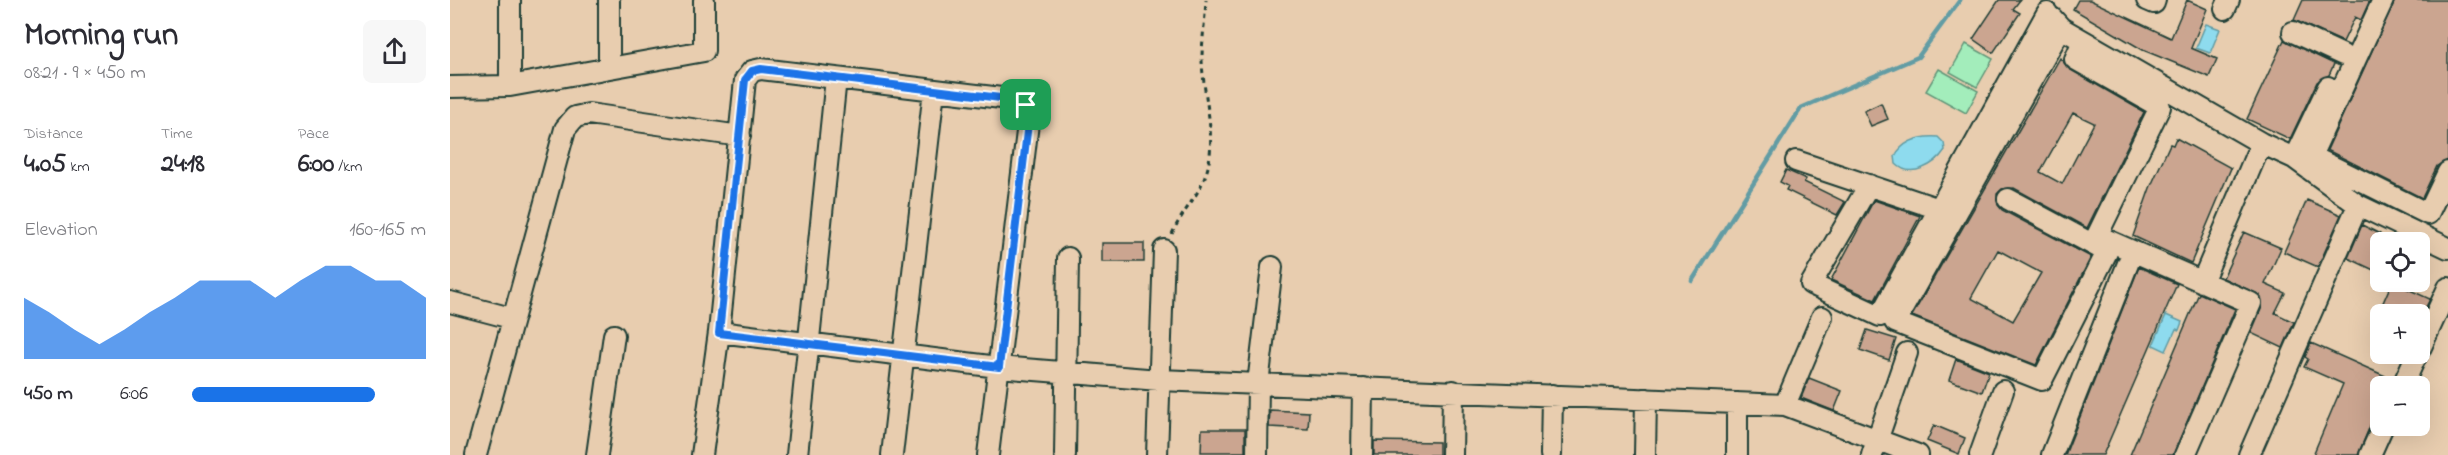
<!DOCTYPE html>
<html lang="en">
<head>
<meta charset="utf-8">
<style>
  :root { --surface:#fff; --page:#f7f7f7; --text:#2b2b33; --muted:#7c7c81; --accent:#1a73e8 }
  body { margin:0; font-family:"Indie Flower",sans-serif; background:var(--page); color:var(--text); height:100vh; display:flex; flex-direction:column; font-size:22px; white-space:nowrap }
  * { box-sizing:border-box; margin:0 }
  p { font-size:20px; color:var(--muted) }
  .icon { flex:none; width:33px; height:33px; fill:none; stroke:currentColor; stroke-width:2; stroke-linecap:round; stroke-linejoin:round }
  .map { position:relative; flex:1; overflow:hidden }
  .panel { display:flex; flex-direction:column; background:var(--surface); width:450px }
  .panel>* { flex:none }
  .tools { position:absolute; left:1920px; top:232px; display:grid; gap:12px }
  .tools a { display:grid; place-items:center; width:60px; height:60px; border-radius:9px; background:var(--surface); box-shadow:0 6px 24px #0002; font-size:30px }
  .pin { position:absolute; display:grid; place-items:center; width:51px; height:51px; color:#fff; margin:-26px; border-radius:12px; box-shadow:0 3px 9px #0006 }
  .round { display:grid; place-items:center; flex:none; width:63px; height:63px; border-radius:9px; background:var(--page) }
  .overview { display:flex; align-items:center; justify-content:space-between; height:102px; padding:0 24px }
  h1 { font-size:33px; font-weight:800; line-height:45px }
  .metrics { display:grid; grid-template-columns:repeat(3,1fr); gap:9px; height:102px; padding:6px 24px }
  .metrics div { display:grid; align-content:center }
  .metrics b { font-size:26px; font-weight:800 }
  .metrics small { font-size:16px; font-weight:400 }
  .metrics p { font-size:16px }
  .chart { height:168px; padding:12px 24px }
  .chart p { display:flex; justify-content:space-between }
  .chart svg { width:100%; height:108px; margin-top:6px; fill:var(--accent); opacity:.7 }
  ul { padding:0 24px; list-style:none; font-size:20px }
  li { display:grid; grid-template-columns:96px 72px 1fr; align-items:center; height:45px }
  li i { height:15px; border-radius:8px; background:var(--accent) }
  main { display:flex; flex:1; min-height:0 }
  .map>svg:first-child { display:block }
</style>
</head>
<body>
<main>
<section class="panel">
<div class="overview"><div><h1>Morning run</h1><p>08:21 · 9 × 450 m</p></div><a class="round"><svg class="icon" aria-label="share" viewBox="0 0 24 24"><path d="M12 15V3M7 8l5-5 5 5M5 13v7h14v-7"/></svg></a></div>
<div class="metrics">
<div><p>Distance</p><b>4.05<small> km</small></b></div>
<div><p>Time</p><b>24:18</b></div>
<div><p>Pace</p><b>6:00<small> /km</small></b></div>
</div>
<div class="chart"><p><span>Elevation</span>160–165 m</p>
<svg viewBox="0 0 160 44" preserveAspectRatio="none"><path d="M0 44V19L10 25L20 32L30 38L40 32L50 25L60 19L70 12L80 12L90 12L100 19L110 12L120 6L130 6L140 12L150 12L160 19V44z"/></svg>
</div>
<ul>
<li><b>450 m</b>6:06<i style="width:78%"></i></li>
</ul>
</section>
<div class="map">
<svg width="1998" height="455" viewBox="0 0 1998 455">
  <rect width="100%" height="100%" fill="#e8cdaf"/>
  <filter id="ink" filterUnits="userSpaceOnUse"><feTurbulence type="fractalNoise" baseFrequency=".0167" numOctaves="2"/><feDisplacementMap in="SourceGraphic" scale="12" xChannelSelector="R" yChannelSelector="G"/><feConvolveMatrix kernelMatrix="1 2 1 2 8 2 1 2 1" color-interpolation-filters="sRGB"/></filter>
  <g filter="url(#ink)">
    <path fill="#a3edbb" stroke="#619578" stroke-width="1.5" d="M 1516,44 L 1543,59 L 1527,87 L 1500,72 Z
      M 1489,69 L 1528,91 L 1516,113 L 1476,91 Z"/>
    <path fill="#8edbee" stroke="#629ca4" stroke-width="1.5" d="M 1756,24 L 1770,29 L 1760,53 L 1746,48 Z
      M 1488,137 L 1494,143 L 1495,150 C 1485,165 1461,179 1446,164 L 1445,156 C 1454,140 1470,136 1488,137 Z
      M 1716,315 L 1732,322 L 1729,330 L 1726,329 L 1716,351 L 1703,345 Z"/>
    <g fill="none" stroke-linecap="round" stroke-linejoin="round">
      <path stroke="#629ca4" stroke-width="4.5" d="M 1242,281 L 1351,108 L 1468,57 L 1510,0"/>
    </g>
    <path fill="#cba590" stroke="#1f3d34" stroke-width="1.5" fill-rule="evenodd" d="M 1549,0 L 1570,0 L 1563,9 L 1570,13 L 1543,53 L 1523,39 Z
      M 1628,0 L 1640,0 L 1721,38 L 1737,0 L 1757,9 L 1741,48 L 1767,59 L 1759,77 L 1693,50 L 1623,9 Z
      M 1853,0 L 1920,0 L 1911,20 L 1905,17 L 1893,42 L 1844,20 Z
      M 1945,0 L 1998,0 L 1998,160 L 1987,166 L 1972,198 L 1877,150 Z
      M 1834,40 L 1884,64 L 1879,75 L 1867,82 L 1840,139 L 1797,119 Z
      M 1610,58 L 1619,69 L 1694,112 L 1637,228 L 1564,188 L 1552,189 L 1547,194 L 1548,205 L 1552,210 L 1641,257 L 1586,365 L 1462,316 ZM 1623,113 L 1644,123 L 1612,184 L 1590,172 ZM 1548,250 L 1591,273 L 1563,321 L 1521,298 Z
      M 1431,103 L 1438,119 L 1421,126 L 1414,111 Z
      M 1726,138 L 1781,168 L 1741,263 L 1683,236 L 1700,188 L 1720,144 L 1723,145 Z
      M 1336,170 L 1356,179 L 1354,182 L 1395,202 L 1387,215 L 1336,190 L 1338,186 L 1330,182 Z
      M 1424,200 L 1470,216 L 1425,300 L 1381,280 Z
      M 1857,200 L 1891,215 L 1868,267 L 1834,252 Z
      M 1912,225 L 1930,234 L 1930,273 L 1898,258 Z
      M 1794,232 L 1831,248 L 1815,284 L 1835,293 L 1825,313 L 1844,322 L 1833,348 L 1801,333 L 1812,307 L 1810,295 L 1773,278 Z
      M 652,243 L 694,243 L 694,262 L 652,262 Z
      M 1689,267 L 1727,284 L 1653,455 L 1615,455 Z
      M 1942,282 L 1980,299 L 1972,315 L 1953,315 L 1932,305 Z
      M 1749,293 L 1785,309 L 1723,455 L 1680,455 Z
      M 1417,330 L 1446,339 L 1439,360 L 1410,350 Z
      M 1861,343 L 1942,379 L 1940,387 L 1930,387 L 1930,409 L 1922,421 L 1908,455 L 1863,455 L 1893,384 L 1854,367 L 1858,359 L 1855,357 Z
      M 1506,359 L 1539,372 L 1532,392 L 1499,380 Z
      M 1359,378 L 1392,391 L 1384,411 L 1351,398 Z
      M 820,410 L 859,412 L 858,429 L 819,427 Z
      M 1484,425 L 1515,438 L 1509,454 L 1477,441 Z
      M 752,429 L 795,429 L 795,452 L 751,452 Z
      M 924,441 L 989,442 L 989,455 L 924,455 Z"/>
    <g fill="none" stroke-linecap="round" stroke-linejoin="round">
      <g stroke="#1f3d34" stroke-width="24">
        <path id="minor" d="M 1697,0 L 1704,3 L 1705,0
          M 1933,0 L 1861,156 L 1978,214 L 1998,172
          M 1775,9 L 1779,0
          M 1602,18 L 1611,28 L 1811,143 L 1844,158 L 1908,205 L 1998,248
          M 1843,32 L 1893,55
          M 1633,41 L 1625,59 L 1710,107 L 1643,244
          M 159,68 L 159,0
          M 60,86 L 60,0
          M 0,87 L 60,86 L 254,51 L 254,0
          M 1844,158 L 1878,87
          M 1346,161 L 1489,209
          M 1419,185 L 1361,284 L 1430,316 L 1597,13
          M 1558,199 L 1657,252 L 1592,380 L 1445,322 L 1611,28
          M 1648,236 L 1801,303 L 1735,455
          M 1752,282 L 1811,143
          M 0,302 L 61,318
          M 1970,349 L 1998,288
          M 1952,387 L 1967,354
          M 1335,405 L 1372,317
          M 26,455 L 115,129 L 125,117 L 139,114 L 290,136
          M 147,455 L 164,335
          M 252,455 L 269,332
          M 347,455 L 386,78
          M 442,455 L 484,90
          M 538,455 L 579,115 L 576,105 L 568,100 L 311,69 L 302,71 L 295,80 L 269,332 L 548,367 L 709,380 L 1335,405 L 1468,455
          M 615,455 L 618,258
          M 707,455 L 714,250
          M 807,455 L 808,384 L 822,267
          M 912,455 L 913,388
          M 1002,455 L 1003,391
          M 1101,455 L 1102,395
          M 1195,455 L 1196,399
          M 1287,455 L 1287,403
          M 1422,455 L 1457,353
          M 1530,455 L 1553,391
          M 1602,455 L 1683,251
          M 1799,455 L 1908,205
          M 1920,455 L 1933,426"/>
      </g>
      <path stroke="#1f3d34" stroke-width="3" stroke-dasharray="4.5 4.5" stroke-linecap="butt" d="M 722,234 C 731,213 748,197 756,174 C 768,137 753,97 752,60 C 752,40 755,20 756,0"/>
      <use href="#minor" stroke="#e8cdaf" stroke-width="20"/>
    </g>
  </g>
  <g fill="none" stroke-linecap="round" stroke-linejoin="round" filter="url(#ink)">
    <g stroke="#fff" stroke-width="12">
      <path id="route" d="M 311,69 L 567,100 L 576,105 L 579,115 L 549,367 L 269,333 L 295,80 L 302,71 Z"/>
    </g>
    <use href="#route" stroke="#1a73e8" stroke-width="8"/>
  </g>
</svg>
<div class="tools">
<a><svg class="icon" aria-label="locate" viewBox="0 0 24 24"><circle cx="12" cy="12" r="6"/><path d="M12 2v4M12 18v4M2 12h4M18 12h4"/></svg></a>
<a>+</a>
<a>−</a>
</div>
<div class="pin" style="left:576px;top:105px;background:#1e9e55"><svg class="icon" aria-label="arrive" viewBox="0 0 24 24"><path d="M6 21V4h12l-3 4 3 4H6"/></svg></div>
</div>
</main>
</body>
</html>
